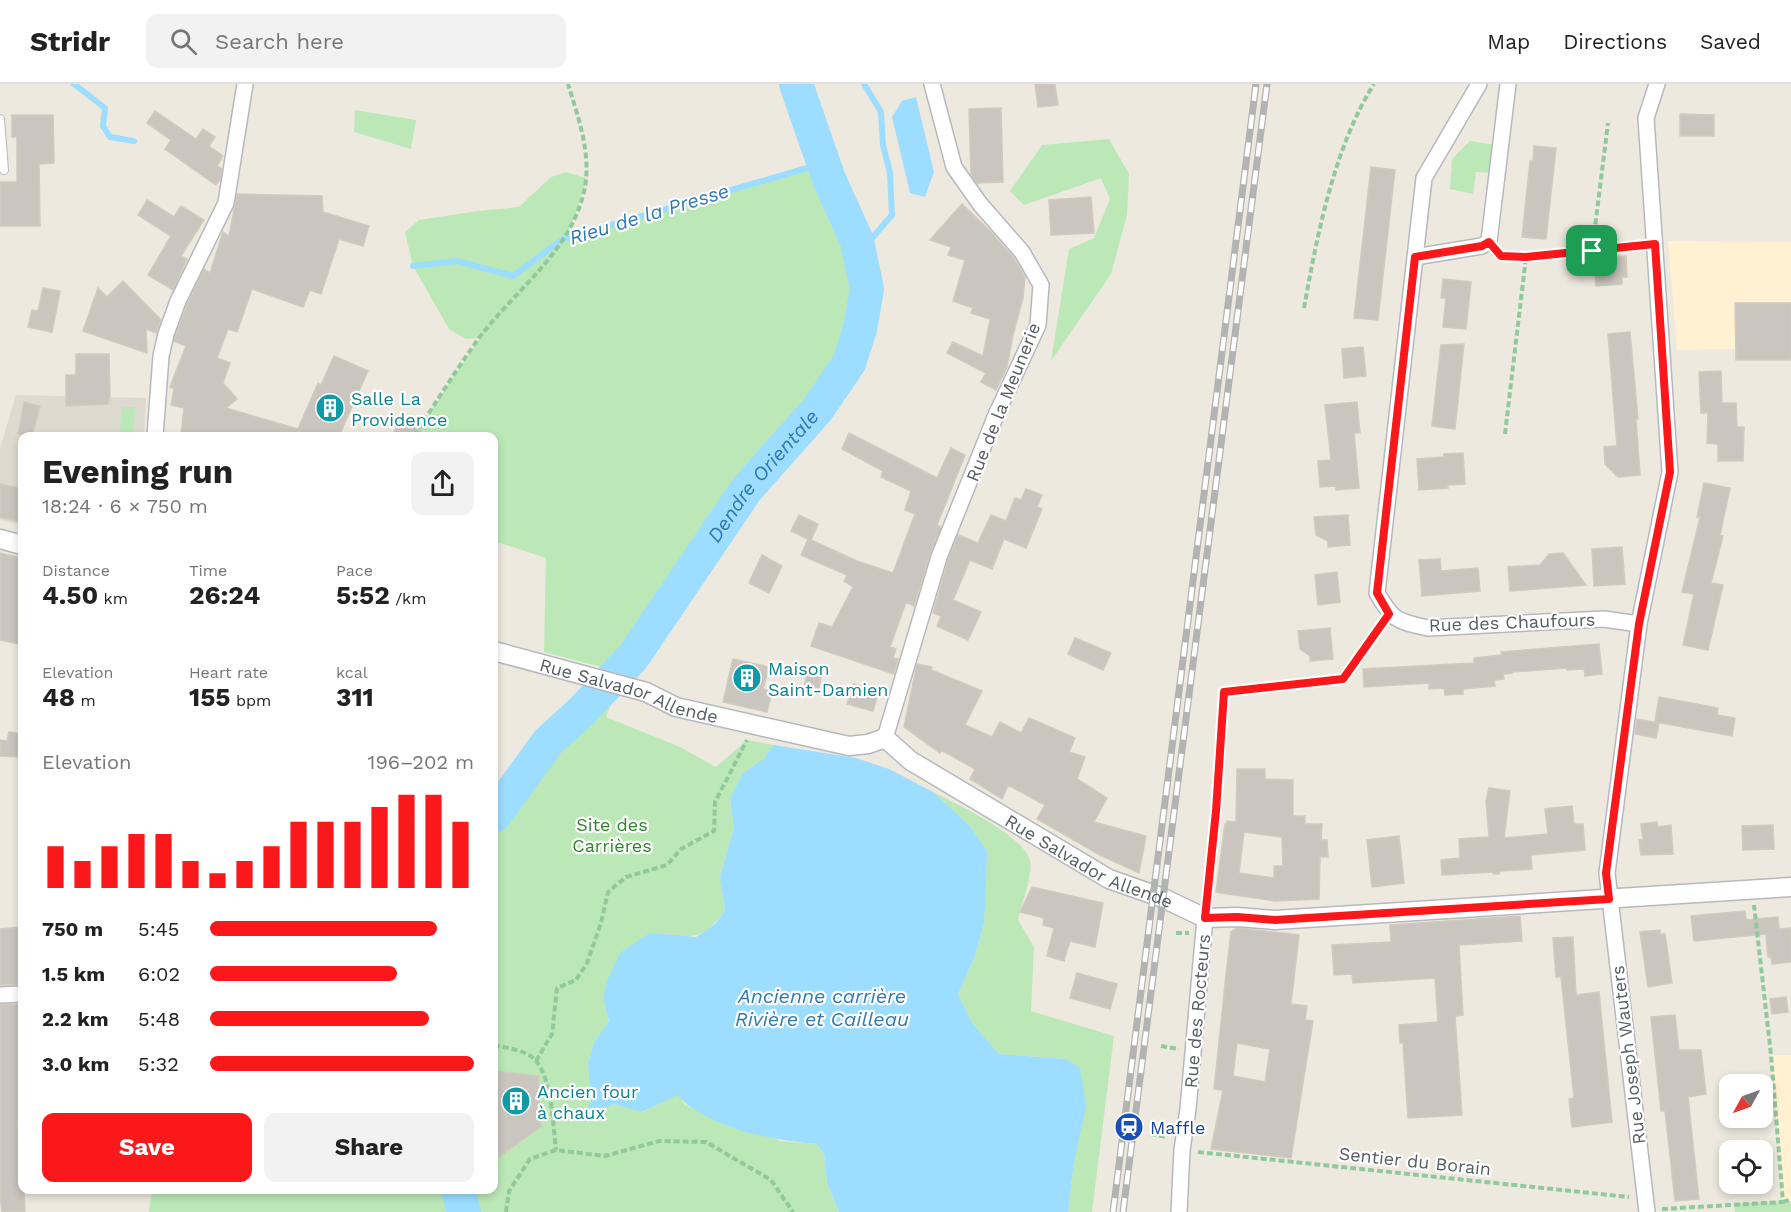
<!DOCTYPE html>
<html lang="en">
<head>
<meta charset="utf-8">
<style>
  :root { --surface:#fff; --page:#f2f2f2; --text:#222; --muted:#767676; --line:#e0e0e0; --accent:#fa181b }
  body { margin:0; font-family:"Work Sans",sans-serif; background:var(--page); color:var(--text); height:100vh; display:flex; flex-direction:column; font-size:22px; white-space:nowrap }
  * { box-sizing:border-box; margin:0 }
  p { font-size:20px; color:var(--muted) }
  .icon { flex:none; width:33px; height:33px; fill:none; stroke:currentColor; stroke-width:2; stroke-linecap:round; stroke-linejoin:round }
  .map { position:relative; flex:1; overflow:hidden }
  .side { position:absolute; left:18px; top:348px; width:480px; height:762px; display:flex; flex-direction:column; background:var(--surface); border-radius:12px; box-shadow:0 3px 9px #0003 }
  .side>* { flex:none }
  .needle { width:39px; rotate:230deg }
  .buttons { position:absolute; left:1719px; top:990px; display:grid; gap:12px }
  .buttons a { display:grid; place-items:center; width:54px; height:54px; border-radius:12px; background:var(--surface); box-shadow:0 3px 9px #0003; font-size:30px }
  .pin { position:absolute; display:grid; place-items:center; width:51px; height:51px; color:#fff; margin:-26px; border-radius:12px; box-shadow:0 3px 9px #0006 }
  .round { display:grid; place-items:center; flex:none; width:63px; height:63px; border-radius:12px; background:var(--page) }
  .head { display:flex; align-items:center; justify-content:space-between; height:102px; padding:0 24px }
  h1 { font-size:33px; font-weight:700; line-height:45px }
  .figures { display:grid; grid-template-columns:repeat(3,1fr); gap:9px; height:102px; padding:6px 24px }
  .figures div { display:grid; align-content:center }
  .figures b { font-size:26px; font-weight:700 }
  .figures small { font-size:16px; font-weight:400 }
  .figures p { font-size:16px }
  .chart { height:168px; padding:12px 24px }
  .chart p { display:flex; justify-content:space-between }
  .chart svg { width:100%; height:108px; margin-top:6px; stroke:var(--accent); stroke-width:6 }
  .cta { display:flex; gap:12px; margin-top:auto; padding:12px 24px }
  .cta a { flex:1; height:69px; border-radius:12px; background:var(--accent); color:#fff; font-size:24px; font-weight:700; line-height:69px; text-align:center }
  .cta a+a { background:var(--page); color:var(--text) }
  ul { padding:0 24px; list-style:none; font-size:20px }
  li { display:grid; grid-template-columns:96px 72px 1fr; align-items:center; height:45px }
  li i { height:15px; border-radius:8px; background:var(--accent) }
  header { display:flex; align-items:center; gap:36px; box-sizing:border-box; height:84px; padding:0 30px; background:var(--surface); border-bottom:2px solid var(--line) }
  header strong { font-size:28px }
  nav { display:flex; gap:33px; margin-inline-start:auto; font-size:21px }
  .search { width:420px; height:54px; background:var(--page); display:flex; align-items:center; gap:15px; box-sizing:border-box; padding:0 21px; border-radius:12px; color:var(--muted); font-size:22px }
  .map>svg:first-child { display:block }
</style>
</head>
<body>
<header>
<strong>Stridr</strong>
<div class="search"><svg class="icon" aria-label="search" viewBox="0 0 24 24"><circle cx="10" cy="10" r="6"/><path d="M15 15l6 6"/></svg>Search here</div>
<nav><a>Map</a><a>Directions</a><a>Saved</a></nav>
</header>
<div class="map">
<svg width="1791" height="1128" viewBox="0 0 1791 1128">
  <rect width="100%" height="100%" fill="#ede9df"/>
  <path fill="#fff1d2" d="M 1668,157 L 1791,158 L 1791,264 L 1677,266 Z
    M 1771,971 L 1791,971 L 1791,1117 L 1783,1118 Z"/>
  <path fill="#dfdad0" d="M 16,311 L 146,314 L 144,352 L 22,352 L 22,441 L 0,436 L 0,364 Z"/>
  <path fill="#bce8b8" d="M 355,26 L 416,36 L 411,65 L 354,48 Z
    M 1109,55 L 1129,90 L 1127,131 L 1111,190 L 1051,277 L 1069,165 L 1094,154 L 1110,115 L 1101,94 L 1024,121 L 1010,107 L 1042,61 Z
    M 1470,57 L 1495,61 L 1493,89 L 1476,88 L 1473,110 L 1450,105 L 1452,75 Z
    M 824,79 L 857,157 L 867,205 L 860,245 L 849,279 L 817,326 L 746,406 L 613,586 L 544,568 L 546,474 L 494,457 L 494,352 L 414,352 L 480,254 L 466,255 L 449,245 L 413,182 L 405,148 L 419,136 L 478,127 L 519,123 L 551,93 L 566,88 L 586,94 L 584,104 L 573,137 L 564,155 Z
    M 121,323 L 136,323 L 132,352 L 120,352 Z
    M 596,613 L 613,614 L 606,633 L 678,662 L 716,683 L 747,656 L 774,661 L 763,675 L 742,690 L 730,715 L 734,744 L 720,793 L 725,826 C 700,861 688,852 650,849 L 603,913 L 609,937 L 594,958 L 588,980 L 591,1019 L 586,1039 L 597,1029 L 613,1020 L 643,1028 L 678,1010 L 685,1021 L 700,1028 L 781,1057 L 817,1060 L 824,1070 L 827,1098 L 839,1128 L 149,1128 L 152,1106 L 494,1106 L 494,732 L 548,658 Z
    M 933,708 C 955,719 1025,752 1030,777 C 1033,791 1021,821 1018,836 L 1034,863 L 1031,927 L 1114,952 L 1092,1128 L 1068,1128 L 1074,1078 L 1066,975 L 999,970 L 972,939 L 958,910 L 974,874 L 984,840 L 987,767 L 969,741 Z
    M 1791,1117 L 1791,1128 L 1735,1128 L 1734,1120 Z"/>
  <path fill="#9dddff" d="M 916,13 L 934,88 L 925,113 L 910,109 L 892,33 L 902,17 Z
    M 774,661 L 856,674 L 889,685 L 933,708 L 969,741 L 987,767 L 986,802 L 984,840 L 974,874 L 958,910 L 972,939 L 999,970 L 1066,975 L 1080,984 L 1086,1022 L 1074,1078 L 1068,1128 L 839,1128 L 827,1098 L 824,1070 L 817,1060 C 778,1056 743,1051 708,1033 C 695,1026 686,1022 678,1011 L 642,1028 L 613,1020 L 597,1029 L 586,1039 L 580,1031 L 591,1019 L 588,980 L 594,958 L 609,937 L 603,914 L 608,895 L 620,869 L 650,849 L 696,853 L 715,840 L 725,826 L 720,793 L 734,744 L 730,715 L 742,690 L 763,675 Z"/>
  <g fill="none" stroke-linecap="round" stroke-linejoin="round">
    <path stroke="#9dddff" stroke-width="6" d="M 74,0 L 105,24 L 103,42 L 110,53 L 134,57
      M 859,169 L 892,131 L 890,89 L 883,61 L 881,28 L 864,0
      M 413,182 L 457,177 L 513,192 L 563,155 L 824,79"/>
    <g stroke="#9dddff" stroke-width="34">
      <path id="s1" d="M 494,732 L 548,658 L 582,627 L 633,573 L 746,406 L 817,326 L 849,279 L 860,245 L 867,205 L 857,157 L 829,95 L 796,0"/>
      <path d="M 458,1106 L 464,1128"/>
    </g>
  </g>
  <path fill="#cac5be" stroke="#d2cabd" stroke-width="1.5" fill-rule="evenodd" d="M 1035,0 L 1055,0 L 1058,21 L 1038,23 Z
    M 1001,24 L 1003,98 L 977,99 L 971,90 L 969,25 Z
    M 155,27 L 196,55 L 203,45 L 215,53 L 209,62 L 223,72 L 217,82 L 222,85 L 220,96 L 216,101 L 165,65 L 171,56 L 147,39 Z
    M 1680,30 L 1714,31 L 1714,52 L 1680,52 Z
    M 12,31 L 53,31 L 54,79 L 39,80 L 40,142 L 0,142 L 0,98 L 17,98 L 17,53 L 12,53 Z
    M 1534,62 L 1556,64 L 1546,155 L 1522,153 L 1530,77 L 1533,77 Z
    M 1371,83 L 1395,86 L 1378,236 L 1354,234 Z
    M 237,110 L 322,112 L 323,128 L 369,142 L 363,162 L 339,155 L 321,210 L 310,206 L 303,223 L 252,205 L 237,248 L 228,245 L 217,274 L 230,279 L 223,299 L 237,315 L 226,324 L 298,345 L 318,299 L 321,301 L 334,272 L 368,287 L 339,352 L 181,352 L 184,324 L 171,321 L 174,305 L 170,303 L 186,262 L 174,257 L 175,253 L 187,221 L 204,185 L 210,189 L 223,148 L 229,152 Z
    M 1091,113 L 1094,149 L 1051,151 L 1049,116 Z
    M 147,116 L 174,133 L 181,122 L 204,136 L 181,172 L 187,175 L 173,206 L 148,191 L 171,152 L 138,131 Z
    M 962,120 L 990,147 L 1014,174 L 1025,193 L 1023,214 L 1013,251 L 1007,283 L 996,306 L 981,298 L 986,289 L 947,269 L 953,258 L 983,272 L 990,235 L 971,229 L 973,224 L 953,217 L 965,176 L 948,171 L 951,163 L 930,156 Z
    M 1626,172 L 1627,193 L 1622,193 L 1622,200 L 1596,202 L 1594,174 Z
    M 1443,195 L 1471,198 L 1466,245 L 1443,243 L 1446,214 L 1441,214 Z
    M 123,197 L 161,236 L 156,249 L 146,245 L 147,269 L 83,247 L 98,204 L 107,213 Z
    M 43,204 L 60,207 L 52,248 L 28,243 L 32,226 L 38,227 Z
    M 1735,219 L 1791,219 L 1791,276 L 1736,276 Z
    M 1630,248 L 1638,335 L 1636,335 L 1640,391 L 1618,393 L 1605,380 L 1604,363 L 1617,362 L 1608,250 Z
    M 1464,260 L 1455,345 L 1432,342 L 1441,261 Z
    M 1363,263 L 1366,292 L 1344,294 L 1342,265 Z
    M 76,270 L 109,270 L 110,312 L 108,320 L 66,322 L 66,291 L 76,291 Z
    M 1721,287 L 1722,319 L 1736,319 L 1737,343 L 1744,343 L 1743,377 L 1718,377 L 1718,360 L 1707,359 L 1708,329 L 1701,329 L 1699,288 Z
    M 24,318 L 40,322 L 32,352 L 18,350 Z
    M 1357,318 L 1360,349 L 1354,349 L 1359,404 L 1336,406 L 1336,402 L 1320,403 L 1318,377 L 1331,376 L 1325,321 Z
    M 401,334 L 428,352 L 392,352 Z
    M 849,349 L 937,394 L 951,364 L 965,371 L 937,441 L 941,443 L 930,470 L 914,522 L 906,518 L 890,563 L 896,565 L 893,574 L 898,575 L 894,590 L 811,562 L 819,539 L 832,543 L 853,503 L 844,497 L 847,491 L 801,471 L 808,455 L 791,447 L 799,431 L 818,440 L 811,456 L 857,477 L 893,489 L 915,430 L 905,426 L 911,407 L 881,393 L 883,387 L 842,365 Z
    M 1463,369 L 1465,400 L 1447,401 L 1448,404 L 1419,406 L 1417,375 L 1444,373 L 1444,370 Z
    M 1704,399 L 1730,404 L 1720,451 L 1723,452 L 1711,499 L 1723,501 L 1708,566 L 1683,561 L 1694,510 L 1682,508 L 1700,433 L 1697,433 Z
    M 0,400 L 22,405 L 22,434 L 21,434 L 20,438 L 0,433 Z
    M 1026,405 L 1042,411 L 1037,423 L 1042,425 L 1026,464 L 1004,455 L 992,485 L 970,476 L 953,516 L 981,528 L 968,556 L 937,542 L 941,532 L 933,529 L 948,476 L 958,451 L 978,459 L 991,431 L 1006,437 L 1015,414 L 1021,416 Z
    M 1348,431 L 1350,461 L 1328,463 L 1328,457 L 1316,451 L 1314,433 Z
    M 1622,463 L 1625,500 L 1594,502 L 1592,465 Z
    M 0,469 L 22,474 L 22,546 L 19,560 L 0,556 Z
    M 1563,469 L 1586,501 L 1510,507 L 1508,483 L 1540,481 L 1549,470 Z
    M 762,471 L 782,482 L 769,509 L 749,499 Z
    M 1440,475 L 1441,487 L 1478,484 L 1480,507 L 1422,512 L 1419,476 Z
    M 1337,488 L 1340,518 L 1318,521 L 1315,491 Z
    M 1330,544 L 1333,575 L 1310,577 L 1310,572 L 1300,565 L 1298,547 Z
    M 1075,554 L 1111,569 L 1103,586 L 1068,570 Z
    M 1599,560 L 1602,590 L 1585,592 L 1584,585 L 1567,586 L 1567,584 L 1512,588 L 1512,589 L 1503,590 L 1504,595 L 1494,596 L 1495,602 L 1463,605 L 1463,610 L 1445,611 L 1444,604 L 1429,605 L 1429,599 L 1364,603 L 1363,585 L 1474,579 L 1474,574 L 1502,571 L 1501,568 Z
    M 733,575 L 769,583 L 763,605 L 772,607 L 767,628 L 723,618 Z
    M 917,580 L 932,583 L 931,586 L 982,607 L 965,641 L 992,653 L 1000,638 L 1021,649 L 1029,634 L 1075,654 L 1069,668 L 1085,673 L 1077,695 L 1107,714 L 1094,738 L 1146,752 L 1139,789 L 1100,771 L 1037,735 L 1045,721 L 1008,701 L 1002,715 L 970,695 L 975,685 L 941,666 L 940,669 L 904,643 Z
    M 807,590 L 821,593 L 818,610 L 803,607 Z
    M 853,600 L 879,606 L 873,627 L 847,620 Z
    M 1659,613 L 1718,624 L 1717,631 L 1735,634 L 1732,652 L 1655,638 Z
    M 1637,635 L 1659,639 L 1656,654 L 1635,650 Z
    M 9,648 L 22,650 L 22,673 L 0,672 L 0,656 L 7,657 Z
    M 1237,685 L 1265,685 L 1265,695 L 1293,696 L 1293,732 L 1305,732 L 1305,740 L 1322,740 L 1321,756 L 1327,756 L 1328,773 L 1320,773 L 1319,815 L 1275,817 L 1216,808 L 1225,740 L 1227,740 L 1227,737 L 1236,738 ZM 1244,748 L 1282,753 L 1283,782 L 1274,782 L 1274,794 L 1239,789 Z
    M 1489,704 L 1510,707 L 1504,754 L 1548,750 L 1545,725 L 1572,722 L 1574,740 L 1583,740 L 1585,766 L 1531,771 L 1532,785 L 1500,787 L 1499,790 L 1493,790 L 1493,788 L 1442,791 L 1441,776 L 1460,774 L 1459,755 L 1489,753 L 1486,717 Z
    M 1657,738 L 1658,743 L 1671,741 L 1673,770 L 1641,771 L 1639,756 L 1643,756 L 1641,740 Z
    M 1773,741 L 1774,765 L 1743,766 L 1742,742 Z
    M 1399,752 L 1404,799 L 1372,803 L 1367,756 Z
    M 1032,803 L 1103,819 L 1095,863 L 1070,857 L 1064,877 L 1047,872 L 1054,844 L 1043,841 L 1044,834 L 1020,828 Z
    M 1745,827 L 1746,836 L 1778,833 L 1779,845 L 1791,844 L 1791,878 L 1772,880 L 1771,873 L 1768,873 L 1766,850 L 1694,857 L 1691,832 Z
    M 1520,832 L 1522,857 L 1459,861 L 1463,931 L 1455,932 L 1462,1031 L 1408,1034 L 1403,959 L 1400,959 L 1399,941 L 1438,938 L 1435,894 L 1353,899 L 1352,890 L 1334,891 L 1332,861 L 1391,858 L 1390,841 Z
    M 22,843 L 22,900 L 0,901 L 0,845 Z
    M 1237,844 L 1299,851 L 1291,920 L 1307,922 L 1305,936 L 1313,937 L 1291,1074 L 1211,1065 L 1223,1006 L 1214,1005 L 1226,891 L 1231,848 ZM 1237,959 L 1270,965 L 1265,998 L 1233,992 Z
    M 1660,846 L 1660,850 L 1665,850 L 1672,899 L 1648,903 L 1640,848 Z
    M 1573,853 L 1576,911 L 1599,908 L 1612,1038 L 1572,1043 L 1569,1015 L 1574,1014 L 1561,893 L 1556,893 L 1553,854 Z
    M 1077,889 L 1117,900 L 1110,925 L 1070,914 Z
    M 1786,913 L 1788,928 L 1772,930 L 1770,915 Z
    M 22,920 L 22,996 L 19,997 L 20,1037 L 17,1038 L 20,1069 L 22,1069 L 25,1128 L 2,1128 L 0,1110 L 0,921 Z
    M 1675,931 L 1679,966 L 1701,966 L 1706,1010 L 1688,1013 L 1699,1115 L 1675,1117 L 1665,1027 L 1661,1027 L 1651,933 Z
    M 494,987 L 538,992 L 541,1043 L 494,1076 Z"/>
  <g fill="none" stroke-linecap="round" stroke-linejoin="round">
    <g stroke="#b5b9be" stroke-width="10">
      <path id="service" d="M 0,35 L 4,86
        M 1205,833 L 1216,727"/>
    </g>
    <g stroke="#b5b9be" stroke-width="18">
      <path id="minor" d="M 1479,0 L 1424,94 L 1377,509 C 1393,537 1397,537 1428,544 L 1604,535 L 1639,540
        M 1415,173 L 1482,162 L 1489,157 L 1508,0
        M 155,352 L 161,272 L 166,250 L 178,217 L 226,119 L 245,0
        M 885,654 L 939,473 L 996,331 L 1038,241 L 1041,201 L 1022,168 L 980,120 L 954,83 L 932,0
        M 0,911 L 22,910
        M 1179,1128 L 1182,1066 L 1188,1025 L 1205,834
        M 1647,1128 L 1607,789 L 1639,540 L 1670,388 L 1646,34 L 1657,0"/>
    </g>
    <g stroke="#b5b9be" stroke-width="21">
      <g id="tertiary">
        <path d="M 0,455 L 22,461"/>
        <path id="s2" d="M 494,567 L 646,608 L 676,623 L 751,640 L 849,662 L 868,660 L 885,654 L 911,677 L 1109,795 L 1163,814 L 1205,834 L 1237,833 L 1275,836 L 1791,803"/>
      </g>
    </g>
    <path stroke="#91c99c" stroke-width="4" stroke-dasharray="6 3" stroke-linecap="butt" d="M 1592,167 L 1608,39
      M 1498,169 L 1501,172 L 1526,173 L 1639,162
      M 1304,224 C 1317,152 1334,63 1374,0
      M 1505,350 L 1526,173
      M 414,352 C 435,320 456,286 479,254 C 516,205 573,166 585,103 C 591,68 578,33 568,0
      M 1216,717 L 1224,607 L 1343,595 L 1381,542
      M 1176,849 L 1189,849
      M 494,961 C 507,964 528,966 537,978 C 552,998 553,1041 556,1066
      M 1161,962 L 1179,965
      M 536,977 L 552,950 L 557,904 L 576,896 L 587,879 L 601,839 L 608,808 L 626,793 L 667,781 L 681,765 L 714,747 L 715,718 L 747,656
      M 1150,1050 L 1167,1053
      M 1198,1068 L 1629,1113
      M 1783,1118 L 1791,1115
      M 1662,1125 L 1783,1118 L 1771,971 L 1754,821
      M 506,1128 L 509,1107 L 530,1075 L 556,1066 L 605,1072 L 659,1057 L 706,1058 L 771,1096 L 793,1128"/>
    <use href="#service" stroke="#fff" stroke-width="8"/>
    <use href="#minor" stroke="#fff" stroke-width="15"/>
    <use href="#tertiary" stroke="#fff" stroke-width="18"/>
    <g stroke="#b2b3b3" stroke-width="7">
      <path id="rail" d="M 1113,1128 L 1256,0
        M 1123,1128 L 1267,0"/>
    </g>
    <use href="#rail" stroke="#fff" stroke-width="4.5" stroke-dasharray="14" stroke-linecap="butt"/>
  </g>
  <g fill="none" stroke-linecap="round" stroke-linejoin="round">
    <g stroke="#fff" stroke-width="12">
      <path id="route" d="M 1489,158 L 1501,172 L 1526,173 L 1655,160 L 1670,388 L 1639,540 L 1606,789 L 1609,815 L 1275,836 L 1237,833 L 1205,834 L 1216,727 L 1224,608 L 1343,595 L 1389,530 L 1377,509 L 1415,173 L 1482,162 Z"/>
    </g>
    <use href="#route" stroke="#fa181b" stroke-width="8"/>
  </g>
  <defs>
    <g id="building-disc" transform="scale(1.5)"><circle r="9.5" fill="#0f9aa8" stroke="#fff"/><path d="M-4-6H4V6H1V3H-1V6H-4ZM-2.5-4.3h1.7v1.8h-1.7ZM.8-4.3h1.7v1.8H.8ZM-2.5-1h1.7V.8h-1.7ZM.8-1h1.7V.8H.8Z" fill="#fff"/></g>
    <g id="station-disc" transform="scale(1.5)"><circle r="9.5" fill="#1a4fb4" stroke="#fff"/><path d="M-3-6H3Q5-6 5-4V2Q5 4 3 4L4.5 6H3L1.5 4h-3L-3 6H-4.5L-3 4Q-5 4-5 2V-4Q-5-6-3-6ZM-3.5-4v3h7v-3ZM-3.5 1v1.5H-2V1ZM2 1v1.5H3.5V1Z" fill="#fff"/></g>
  </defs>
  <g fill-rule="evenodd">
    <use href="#building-disc" x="330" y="324"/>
    <use href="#building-disc" x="747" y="594"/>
    <use href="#building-disc" x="516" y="1017"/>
    <use href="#station-disc" x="1129" y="1043"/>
  </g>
  <g text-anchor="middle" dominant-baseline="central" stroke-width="4.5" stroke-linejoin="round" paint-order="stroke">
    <g font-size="18" fill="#0d838f" stroke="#fff" text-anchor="start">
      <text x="351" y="314">Salle La<tspan x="351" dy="21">Providence</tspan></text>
      <text x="768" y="584">Maison<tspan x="768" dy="21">Saint-Damien</tspan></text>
      <text x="537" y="1007">Ancien four<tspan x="537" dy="21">à chaux</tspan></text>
    </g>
    <g font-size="18" fill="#585d62" stroke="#fff">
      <text transform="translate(1003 318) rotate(-68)">Rue de la Meunerie</text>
      <text transform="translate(1512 538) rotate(-2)">Rue des Chaufours</text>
      <text stroke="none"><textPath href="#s2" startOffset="141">Rue Salvador Allende</textPath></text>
      <text stroke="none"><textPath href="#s2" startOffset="645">Rue Salvador Allende</textPath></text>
      <text transform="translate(1197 927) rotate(-85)">Rue des Rocteurs</text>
      <text transform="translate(1628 971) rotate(-97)">Rue Joseph Wauters</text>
      <text transform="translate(1415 1077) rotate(6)">Sentier du Borain</text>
    </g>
    <g font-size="18" fill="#2f862c" stroke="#fff">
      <text x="612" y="740">Site des<tspan x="612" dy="21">Carrières</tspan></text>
    </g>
    <g font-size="18" fill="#164399" stroke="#fff" text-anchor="start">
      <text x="1150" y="1043">Maffle</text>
    </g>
    <g font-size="20" font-style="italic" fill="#307ab2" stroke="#fff">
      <text transform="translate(649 130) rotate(-17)">Rieu de la Presse</text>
      <text stroke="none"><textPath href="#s1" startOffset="435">Dendre Orientale</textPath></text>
      <text x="822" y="912">Ancienne carrière<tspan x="822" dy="23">Rivière et Cailleau</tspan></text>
    </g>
  </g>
</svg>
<div class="buttons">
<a><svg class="needle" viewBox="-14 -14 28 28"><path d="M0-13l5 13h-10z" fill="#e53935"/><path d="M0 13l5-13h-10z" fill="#767676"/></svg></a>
<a><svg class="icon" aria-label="locate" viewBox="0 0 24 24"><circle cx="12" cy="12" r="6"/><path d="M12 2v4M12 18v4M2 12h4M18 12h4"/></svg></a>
</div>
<div class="pin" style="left:1592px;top:167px;background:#1e9e55"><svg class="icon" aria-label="arrive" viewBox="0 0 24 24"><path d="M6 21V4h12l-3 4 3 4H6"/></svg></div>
<section class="side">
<div class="head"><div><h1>Evening run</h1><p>18:24 · 6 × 750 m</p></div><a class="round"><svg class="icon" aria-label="share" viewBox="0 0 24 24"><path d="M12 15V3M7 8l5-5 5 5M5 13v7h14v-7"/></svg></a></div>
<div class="figures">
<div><p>Distance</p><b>4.50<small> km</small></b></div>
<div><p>Time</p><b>26:24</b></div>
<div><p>Pace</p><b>5:52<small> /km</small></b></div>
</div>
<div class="figures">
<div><p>Elevation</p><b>48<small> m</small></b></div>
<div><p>Heart rate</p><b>155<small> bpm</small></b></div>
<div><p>kcal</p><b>311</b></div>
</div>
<div class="chart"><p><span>Elevation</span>196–202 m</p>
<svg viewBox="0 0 160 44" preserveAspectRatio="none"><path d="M5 44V27M15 44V33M25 44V27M35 44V22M45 44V22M55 44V33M65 44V38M75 44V33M85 44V27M95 44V17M105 44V17M115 44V17M125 44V11M135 44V6M145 44V6M155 44V17"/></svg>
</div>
<ul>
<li><b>750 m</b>5:45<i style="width:86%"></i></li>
<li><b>1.5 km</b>6:02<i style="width:71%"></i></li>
<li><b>2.2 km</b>5:48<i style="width:83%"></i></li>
<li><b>3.0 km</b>5:32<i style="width:100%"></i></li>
</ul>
<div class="cta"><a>Save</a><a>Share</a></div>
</section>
</div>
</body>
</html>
